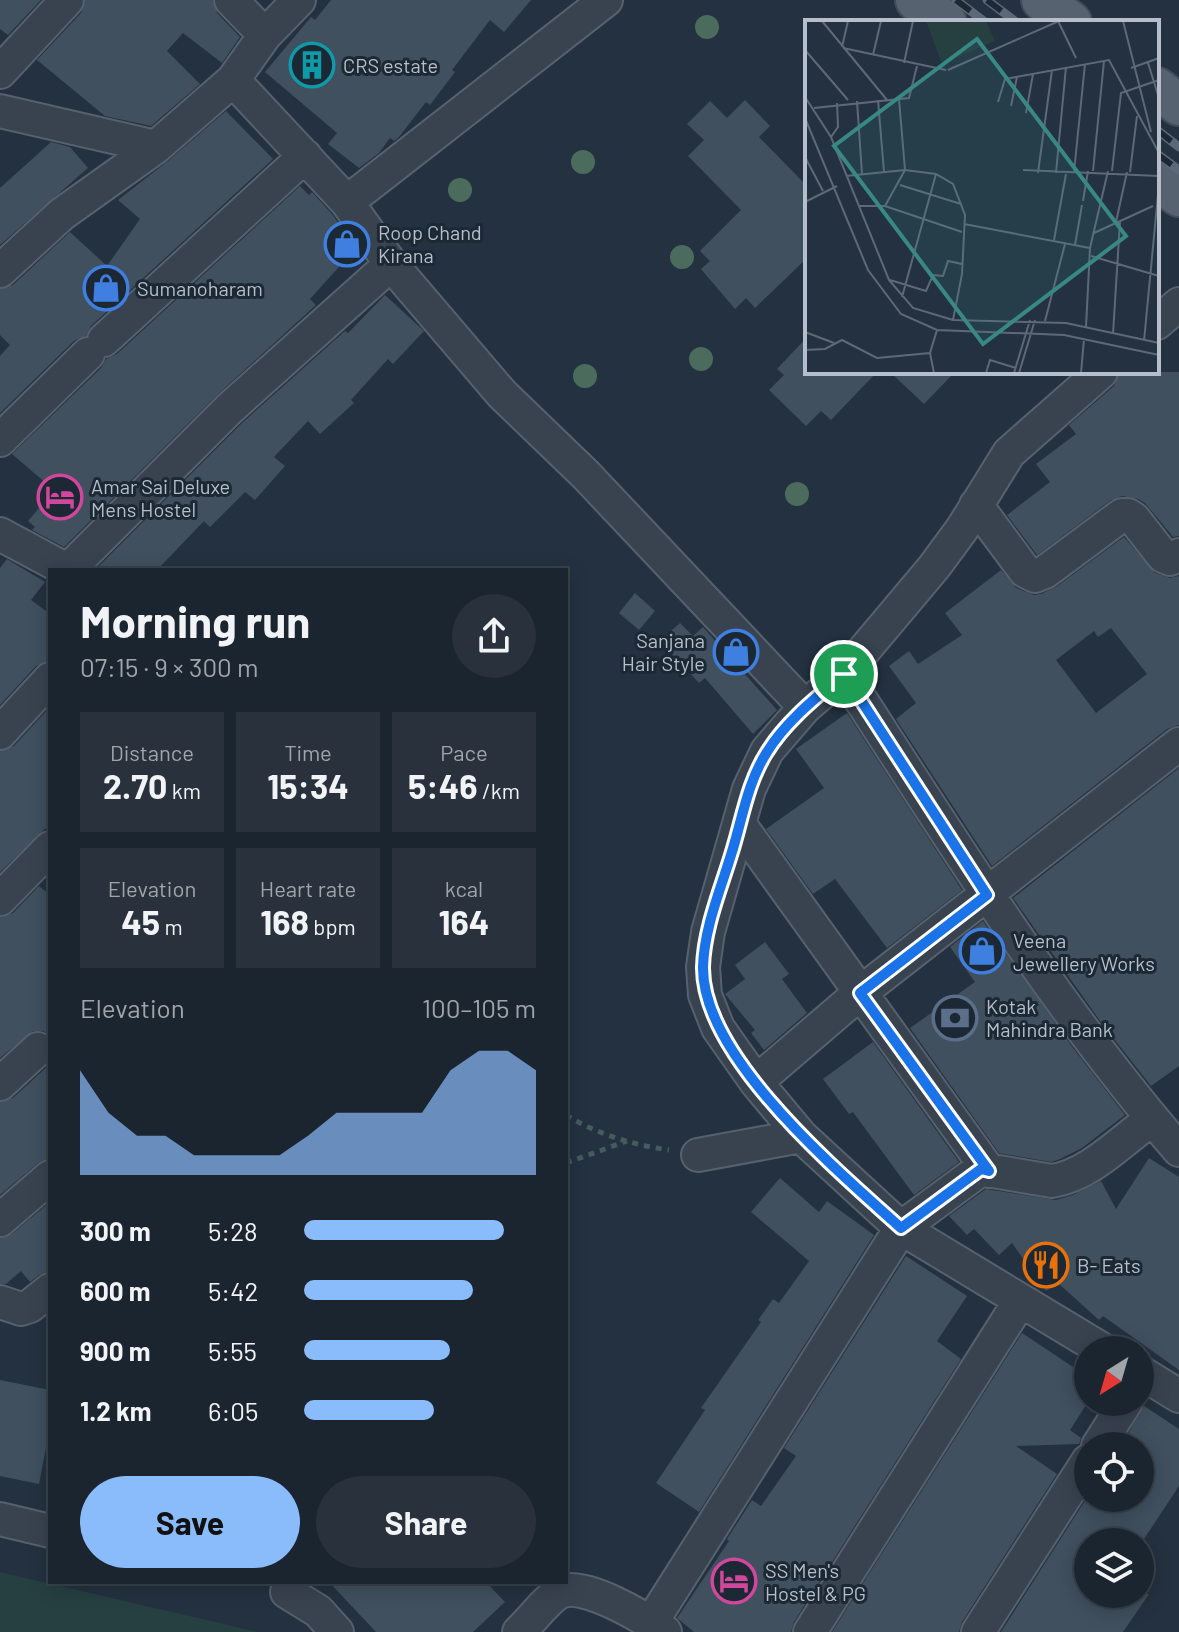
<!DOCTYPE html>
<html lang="en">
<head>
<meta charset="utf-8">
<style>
  :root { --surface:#1b2530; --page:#28313c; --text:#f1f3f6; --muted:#a0a5ab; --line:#39424c; --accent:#8abbfa }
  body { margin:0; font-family:Barlow,sans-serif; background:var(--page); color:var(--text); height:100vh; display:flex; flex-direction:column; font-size:30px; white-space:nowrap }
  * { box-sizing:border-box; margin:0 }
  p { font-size:26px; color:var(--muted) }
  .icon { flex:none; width:44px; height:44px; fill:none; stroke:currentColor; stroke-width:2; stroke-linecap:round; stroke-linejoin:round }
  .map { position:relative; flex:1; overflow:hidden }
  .side { position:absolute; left:48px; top:568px; width:520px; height:1016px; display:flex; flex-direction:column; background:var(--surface); border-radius:0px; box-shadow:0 4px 20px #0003,0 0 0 2px var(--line) }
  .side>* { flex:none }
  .needle { width:52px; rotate:217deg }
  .tools { position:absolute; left:1074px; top:1336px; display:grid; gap:16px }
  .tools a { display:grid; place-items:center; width:80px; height:80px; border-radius:50%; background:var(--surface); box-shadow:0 4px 20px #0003,0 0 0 2px var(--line); font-size:40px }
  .pin { position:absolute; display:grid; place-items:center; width:68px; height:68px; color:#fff; margin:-34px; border:4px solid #fff; border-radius:50%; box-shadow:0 2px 8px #0007 }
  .round { display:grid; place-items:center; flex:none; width:84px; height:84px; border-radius:42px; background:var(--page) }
  .summary { display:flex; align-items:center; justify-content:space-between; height:136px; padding:0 32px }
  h1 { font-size:44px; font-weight:700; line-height:60px }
  .stats { display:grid; grid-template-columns:repeat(3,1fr); gap:12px; height:136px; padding:8px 32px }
  .stats div { display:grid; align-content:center; border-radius:0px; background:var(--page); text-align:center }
  .stats b { font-size:34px; font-weight:700 }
  .stats small { font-size:22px; font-weight:400 }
  .stats p { font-size:22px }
  .chart { height:224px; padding:16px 32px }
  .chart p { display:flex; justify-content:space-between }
  .chart svg { width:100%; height:144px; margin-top:8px; fill:var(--accent); opacity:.7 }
  .button { display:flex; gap:16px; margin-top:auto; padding:16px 32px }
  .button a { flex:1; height:92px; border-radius:48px; background:var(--accent); color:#111; font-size:32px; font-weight:700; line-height:92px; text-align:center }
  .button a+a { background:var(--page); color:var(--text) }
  ul { padding:0 32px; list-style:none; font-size:26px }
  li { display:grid; grid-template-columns:128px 96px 1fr; align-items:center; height:60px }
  li i { height:20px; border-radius:10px; background:var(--accent) }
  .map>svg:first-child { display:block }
</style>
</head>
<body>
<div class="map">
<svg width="1179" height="1632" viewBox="0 0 1179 1632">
  <rect width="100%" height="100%" fill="#243140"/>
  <path fill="#263f41" d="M 0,1572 L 258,1632 L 0,1632 Z"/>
  <path fill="#40505f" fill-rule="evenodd" d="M 0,0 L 41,0 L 8,35 L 0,29 Z
    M 85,0 L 213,0 L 217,13 L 240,37 L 222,63 L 183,33 L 167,51 L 200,84 L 151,126 L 105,116 L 37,60 L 81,13 Z
    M 331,0 L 531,0 L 504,32 L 490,20 L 452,70 L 455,72 L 430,105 L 426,102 L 399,137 L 394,141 L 390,138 L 379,153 L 359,168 L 328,144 L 337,133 L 265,72 L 311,17 L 315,20 Z
    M 745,100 L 770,126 L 759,137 L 807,186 L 807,258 L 755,308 L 746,298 L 735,309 L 701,269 L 710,261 L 700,251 L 741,210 L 688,156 L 704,140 L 687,124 L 710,101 L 727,118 Z
    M 226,111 L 273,159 L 91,326 L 86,336 L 75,340 L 0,413 L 0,356 L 10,345 L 0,335 L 0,289 L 13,285 L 70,232 L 107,266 L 140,219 L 118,200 L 168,161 Z
    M 51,142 L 70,147 L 88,168 L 0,245 L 0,188 Z
    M 300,186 L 309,195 L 312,192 L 332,214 L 356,248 L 310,299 L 316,305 L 216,396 L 64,547 L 32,530 L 35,527 L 28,521 L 54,490 L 12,454 L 101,368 L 106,359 L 117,354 Z
    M 385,295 L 424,331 L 393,364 L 388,359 L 351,400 L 354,403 L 320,434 L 308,421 L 274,457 L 285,466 L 255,500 L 245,492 L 210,527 L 204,521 L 157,570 L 104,570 L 99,566 L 242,423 L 345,331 L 348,333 Z
    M 807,337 L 807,372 L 877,372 L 831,420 L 821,411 L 806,426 L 769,390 L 784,375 L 777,369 Z
    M 890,372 L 955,372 L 924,404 Z
    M 1120,372 L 1179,372 L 1179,536 L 1173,537 L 1145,503 L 1138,499 L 1122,496 L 1111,500 L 1037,555 L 1007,515 L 1050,482 L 1036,464 L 1076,434 L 1069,425 L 1114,386 Z
    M 1124,537 L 1155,573 L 1170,578 L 1179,576 L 1179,725 L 1167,729 L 992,866 L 896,719 L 916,703 L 889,666 L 909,651 L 918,664 L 962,635 L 945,613 L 1001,570 L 1016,588 L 1034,595 L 1041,594 L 1056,587 ZM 1111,628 L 1147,674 L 1096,713 L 1056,660 L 1094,631 L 1098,637 Z
    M 7,559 L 45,582 L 31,600 L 50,614 L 50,661 L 36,666 L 0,705 L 0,568 Z
    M 635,593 L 655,611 L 639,630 L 619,613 Z
    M 680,623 L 693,636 L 703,627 L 777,710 L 753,734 L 705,678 L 699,683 L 660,641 Z
    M 50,707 L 50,824 L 0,872 L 0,751 L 14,746 Z
    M 847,713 L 962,890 L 887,948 L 835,879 L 813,894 L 766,829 L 824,788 L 796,749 Z
    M 1179,768 L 1179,1066 L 1151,1086 L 1103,1025 L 1013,898 Z
    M 39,886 L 50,895 L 50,1035 L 43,1031 L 33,1031 L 0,1058 L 0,917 L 13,913 Z
    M 983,921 L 1073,1048 L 1125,1115 L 1082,1148 L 1060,1159 L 1051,1162 L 999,1153 L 910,1028 L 975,982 L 950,947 Z
    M 765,942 L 789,974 L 782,979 L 807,1013 L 764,1050 L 751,1033 L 755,1030 L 725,994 L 745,979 L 735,965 Z
    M 873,1042 L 959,1162 L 914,1195 L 853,1112 L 849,1114 L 823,1079 Z
    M 50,1064 L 50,1158 L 38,1163 L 0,1195 L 0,1102 L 13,1098 Z
    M 1149,1158 L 1179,1177 L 1179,1370 L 1103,1316 L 1099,1320 L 1058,1283 L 1046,1291 L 1012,1243 L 999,1255 L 974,1229 L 967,1235 L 949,1216 L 986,1189 L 1056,1200 L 1073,1195 L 1101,1181 L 1116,1209 Z
    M 780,1178 L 819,1212 L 827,1201 L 874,1235 L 699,1512 L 656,1483 L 705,1410 L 701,1408 L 761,1322 L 758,1320 L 773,1299 L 779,1303 L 809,1261 L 751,1212 Z
    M 50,1202 L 50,1271 L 39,1275 L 30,1282 L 21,1271 L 6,1284 L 0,1284 L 0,1238 L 12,1234 Z
    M 906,1256 L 967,1296 L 937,1341 L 961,1359 L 794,1622 L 791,1632 L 694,1632 L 677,1618 L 729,1541 L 727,1539 L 752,1500 L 761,1506 L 796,1456 L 784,1448 Z
    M 1022,1333 L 1088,1377 L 1088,1402 L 1070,1430 L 1081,1438 L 1079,1444 L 1016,1446 L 1057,1474 L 962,1622 L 959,1632 L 832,1632 Z
    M 0,1380 L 50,1390 L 50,1427 L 39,1484 L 0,1476 Z
    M 1144,1406 L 1179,1429 L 1179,1486 L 1140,1545 L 1140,1542 L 1088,1542 L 1088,1594 L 1149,1594 L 1123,1632 L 1001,1632 L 1088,1496 L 1140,1498 L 1140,1446 L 1121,1446 Z
    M 329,1582 L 486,1582 L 505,1602 L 473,1632 L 376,1632 Z"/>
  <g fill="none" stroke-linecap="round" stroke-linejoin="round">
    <g stroke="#56616d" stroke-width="36">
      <path id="minor" d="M 231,0 L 265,35
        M 0,72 L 67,0
        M 233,80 L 347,202 L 391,264 L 502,394 L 586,475 L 805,707
        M 0,111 L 156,147
        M 347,202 L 606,0
        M 0,271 L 62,214 L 156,147 L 233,80 L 265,35 L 299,0
        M 1157,323 L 1179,304
        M 104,340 L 305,156
        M 1101,372 L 1009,453 L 962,529 L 934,567 L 844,674 L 805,707 L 767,751 L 749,789 L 708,932 L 703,967 L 705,995 L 718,1028 L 756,1082 L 801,1136 L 901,1228 L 1103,1350
        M 0,440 L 88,354
        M 976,505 L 1025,571 L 1035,576 L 1045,572 L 1122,515 L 1128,515 L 1134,519 L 1163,556 L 1170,559 L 1179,555
        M 0,534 L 67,570
        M 68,570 L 229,409 L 391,264
        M 844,674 C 950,837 1052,1003 1179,1150
        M 0,733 L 50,679
        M 740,825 L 989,1171
        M 0,899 L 50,848
        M 756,1082 L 860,993 L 1179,744
        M 0,1084 L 38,1049
        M 698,1155 L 801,1136
        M 0,1220 L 50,1177
        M 0,1302 L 21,1309 L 30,1306 L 50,1290
        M 1140,1372 L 1179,1396
        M 1098,1446 L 1126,1402
        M 0,1519 L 50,1531
        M 287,1592 L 318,1611 L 337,1632
        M 651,1623 L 901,1228 L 981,1169 L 1052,1181 C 1090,1175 1121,1141 1152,1119
        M 519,1632 C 530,1622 548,1598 560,1592 C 584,1581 644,1618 665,1632
        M 810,1632 L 1020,1301
        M 978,1632 L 1088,1461"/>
    </g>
    <g stroke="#424c59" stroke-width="44">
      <path id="major" d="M 916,0 L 946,22
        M 1042,0 L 1071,22
        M 1157,88 L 1179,105
        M 1157,180 L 1179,196"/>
    </g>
    <path stroke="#455c5e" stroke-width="5" stroke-dasharray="6 6" stroke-linecap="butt" d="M 566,1115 C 597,1134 633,1145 669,1150
      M 566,1163 L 627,1141"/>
    <use href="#minor" stroke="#394350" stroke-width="32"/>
    <use href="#major" stroke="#576270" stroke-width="40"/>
    <g stroke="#5a6877" stroke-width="9">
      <path id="rail" d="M 956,0 L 985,22
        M 987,0 L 1016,22
        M 1157,130 L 1179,147
        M 1157,154 L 1179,170"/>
    </g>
    <use href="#rail" stroke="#1d2835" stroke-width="6" stroke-dasharray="18" stroke-linecap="butt"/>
  </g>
  <g fill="#4b6c5d">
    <circle cx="707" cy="27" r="12"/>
    <circle cx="583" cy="162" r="12"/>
    <circle cx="460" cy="190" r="12"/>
    <circle cx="682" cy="257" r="12"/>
    <circle cx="701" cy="359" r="12"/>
    <circle cx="585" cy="376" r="12"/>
    <circle cx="797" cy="494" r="12"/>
  </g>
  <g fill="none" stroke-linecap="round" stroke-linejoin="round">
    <g stroke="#fff" stroke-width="16">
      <path id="route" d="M 844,674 L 987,895 L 860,993 L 989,1171 L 981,1169 L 901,1228 C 838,1171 702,1057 703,967 C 704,929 720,891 731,855 C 742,821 747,783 767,752 C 786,721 817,697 844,674 Z"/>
    </g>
    <use href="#route" stroke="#1a73e8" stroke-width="10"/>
  </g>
  <defs>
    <g id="building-ring" transform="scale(2.3)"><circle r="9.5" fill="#1d2835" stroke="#0f9aa8" stroke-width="1.5"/><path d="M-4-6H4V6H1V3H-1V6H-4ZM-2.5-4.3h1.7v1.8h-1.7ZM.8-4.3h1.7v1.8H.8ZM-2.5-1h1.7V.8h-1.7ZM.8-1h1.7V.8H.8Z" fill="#0f9aa8"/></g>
    <g id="shop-ring" transform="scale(2.3)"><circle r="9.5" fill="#1d2835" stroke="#3f7fe0" stroke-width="1.5"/><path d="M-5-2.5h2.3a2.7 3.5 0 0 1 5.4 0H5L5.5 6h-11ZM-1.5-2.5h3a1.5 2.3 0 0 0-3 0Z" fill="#3f7fe0"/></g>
    <g id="hotel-ring" transform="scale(2.3)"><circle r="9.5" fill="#1d2835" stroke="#d1479c" stroke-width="1.5"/><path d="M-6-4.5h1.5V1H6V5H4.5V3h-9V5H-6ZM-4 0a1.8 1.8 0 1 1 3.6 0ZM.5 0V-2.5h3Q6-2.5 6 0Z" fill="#d1479c"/></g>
    <g id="bank-ring" transform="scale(2.3)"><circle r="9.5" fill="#1d2835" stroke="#5c6f8a" stroke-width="1.5"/><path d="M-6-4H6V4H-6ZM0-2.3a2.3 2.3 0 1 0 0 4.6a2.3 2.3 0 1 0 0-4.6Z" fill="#5c6f8a"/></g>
    <g id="restaurant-ring" transform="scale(2.3)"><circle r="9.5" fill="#1d2835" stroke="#e8710a" stroke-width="1.5"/><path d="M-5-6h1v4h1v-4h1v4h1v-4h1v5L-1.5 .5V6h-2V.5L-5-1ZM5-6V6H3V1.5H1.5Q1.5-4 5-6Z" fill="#e8710a"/></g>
  </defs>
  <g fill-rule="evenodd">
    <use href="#building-ring" x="312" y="65"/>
    <use href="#shop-ring" x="347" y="244"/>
    <use href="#shop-ring" x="106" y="288"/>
    <use href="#hotel-ring" x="60" y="497"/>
    <use href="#shop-ring" x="736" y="652"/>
    <use href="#shop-ring" x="982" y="951"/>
    <use href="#bank-ring" x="955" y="1018"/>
    <use href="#restaurant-ring" x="1046" y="1265"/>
    <use href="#hotel-ring" x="734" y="1581"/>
  </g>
  <g text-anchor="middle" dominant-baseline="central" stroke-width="6" stroke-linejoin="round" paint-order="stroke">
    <g font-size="20" fill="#b5beca" stroke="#1d2835" text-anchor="start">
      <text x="343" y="65">CRS estate</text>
      <text x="378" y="232">Roop Chand<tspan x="378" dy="23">Kirana</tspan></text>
      <text x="137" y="288">Sumanoharam</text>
      <text x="91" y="486">Amar Sai Deluxe<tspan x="91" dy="23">Mens Hostel</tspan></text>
      <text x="705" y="640" text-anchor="end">Sanjana<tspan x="705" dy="23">Hair Style</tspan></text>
      <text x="1013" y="940">Veena<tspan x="1013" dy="23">Jewellery Works</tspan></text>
      <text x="986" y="1006">Kotak<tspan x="986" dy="23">Mahindra Bank</tspan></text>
      <text x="1077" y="1265">B- Eats</text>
      <text x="765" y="1570">SS Men's<tspan x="765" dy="23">Hostel &amp; PG</tspan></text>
    </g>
  </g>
  <g transform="translate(805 20)">
    <rect width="354" height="354" fill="#243140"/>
    <path d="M 121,1 L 181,1 L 190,21 L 137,44 Z" fill="#263f41"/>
    <path fill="none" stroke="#5e6977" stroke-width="2" d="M 17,1 L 82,80M 253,1 L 271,38M 318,1 L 346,112M 37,27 L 43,1M 38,28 L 141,50M 0,30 L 43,80M 68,35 L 76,1M 99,43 L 108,1M 343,43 L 354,78M 326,48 L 354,38M 143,50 L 254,1M 0,77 L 26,117 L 84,260 L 108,288 L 148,300 L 261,303 L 354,323M 73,80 L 79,152M 52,81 L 57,154M 193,82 L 200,59 L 304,40 L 354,133M 206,86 L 212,57M 9,88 L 104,78 L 112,46M 221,93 L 228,54M 0,98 L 63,250 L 96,294 L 132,310 L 259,315 L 354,335M 26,117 L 33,107 L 32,83M 0,137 L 18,171M 218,150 L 354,156M 288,151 L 299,41M 307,151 L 316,73 L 354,60M 269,152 L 280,44M 325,152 L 332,96M 233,153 L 247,50M 251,153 L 261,47M 41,156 L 100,150 L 131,154 L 148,164 L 160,195 L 157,254 L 148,300M 95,165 L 156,184M 278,181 L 283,151M 0,182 L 32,166M 54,186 L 80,186 L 157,212M 80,186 L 100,150 L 94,79M 311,202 L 322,152M 159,204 L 285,228M 289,213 L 348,186M 249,220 L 261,154M 270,225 L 277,185M 286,236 L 354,256M 85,260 L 121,271 L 128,255 L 138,256 L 143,241 L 157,244M 97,277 L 131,154M 240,301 L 260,224M 281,307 L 285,228 L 303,151M 0,312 L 29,323M 308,314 L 315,201M 339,321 L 354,164M 0,330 L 20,329 L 37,320 L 72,338 L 125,333M 129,353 L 125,333 L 132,310M 181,353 L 185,340 L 211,348M 209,353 L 225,300M 214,353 L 230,300M 276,353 L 279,319"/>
    <path fill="#388885" fill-opacity="0.15" stroke="#388885" stroke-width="4" d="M 172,19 L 321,216 L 178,324 L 29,126 Z"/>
    <rect width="354" height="354" fill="none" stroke="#b5beca" stroke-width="4"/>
  </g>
</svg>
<div class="tools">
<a><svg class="needle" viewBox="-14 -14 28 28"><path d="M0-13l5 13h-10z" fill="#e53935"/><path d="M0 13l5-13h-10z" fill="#a0a5ab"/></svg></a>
<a><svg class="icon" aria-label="locate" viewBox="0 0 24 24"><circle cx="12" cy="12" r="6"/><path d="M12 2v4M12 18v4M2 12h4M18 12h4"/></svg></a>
<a><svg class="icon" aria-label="layers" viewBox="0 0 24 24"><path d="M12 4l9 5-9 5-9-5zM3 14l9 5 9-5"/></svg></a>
</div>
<div class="pin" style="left:844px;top:674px;background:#1e9e55"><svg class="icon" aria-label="arrive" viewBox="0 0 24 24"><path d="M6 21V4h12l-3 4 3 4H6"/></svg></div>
<section class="side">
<div class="summary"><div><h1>Morning run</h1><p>07:15 · 9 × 300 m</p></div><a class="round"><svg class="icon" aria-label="share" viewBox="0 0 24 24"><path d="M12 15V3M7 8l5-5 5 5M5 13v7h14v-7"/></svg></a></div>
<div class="stats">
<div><p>Distance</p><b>2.70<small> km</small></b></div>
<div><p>Time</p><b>15:34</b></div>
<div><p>Pace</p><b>5:46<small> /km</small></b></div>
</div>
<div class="stats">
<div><p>Elevation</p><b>45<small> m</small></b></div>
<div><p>Heart rate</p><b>168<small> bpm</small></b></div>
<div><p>kcal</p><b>164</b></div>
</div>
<div class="chart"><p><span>Elevation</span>100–105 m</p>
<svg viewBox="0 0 160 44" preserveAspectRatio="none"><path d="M0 44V12L10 25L20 32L30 32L40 38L50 38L60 38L70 38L80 32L90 25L100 25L110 25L120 25L130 12L140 6L150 6L160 12V44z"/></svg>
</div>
<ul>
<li><b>300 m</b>5:28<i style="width:86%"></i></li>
<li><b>600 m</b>5:42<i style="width:73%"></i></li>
<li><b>900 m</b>5:55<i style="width:63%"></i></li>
<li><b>1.2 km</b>6:05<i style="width:56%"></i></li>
</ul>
<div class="button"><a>Save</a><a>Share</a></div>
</section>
</div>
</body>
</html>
